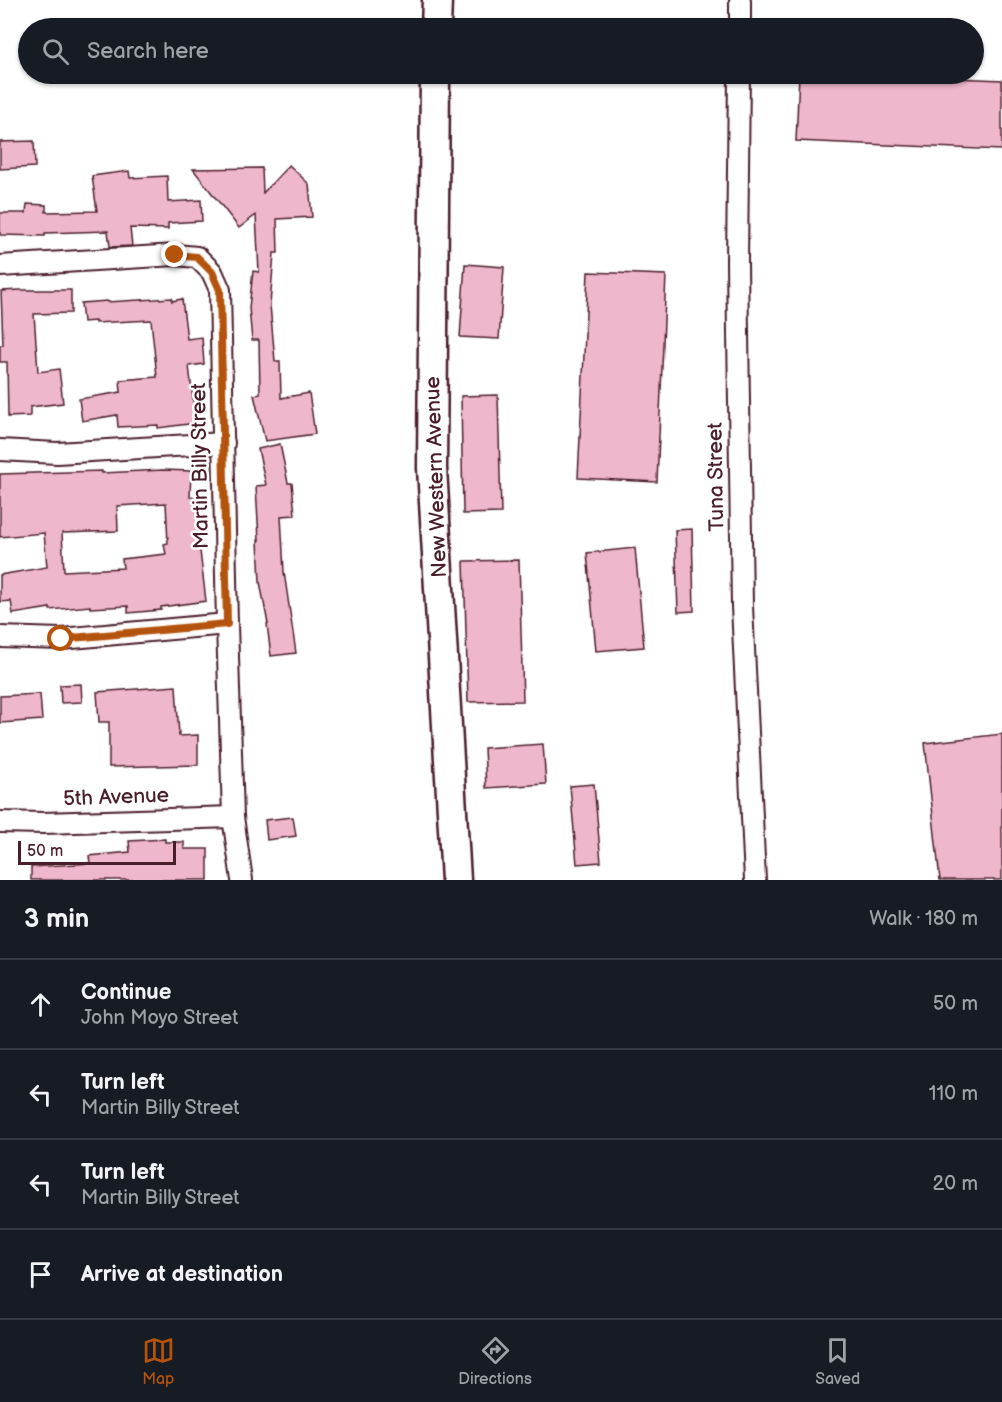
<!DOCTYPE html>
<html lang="en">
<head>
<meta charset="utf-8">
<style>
	:root { --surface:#171b24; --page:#242831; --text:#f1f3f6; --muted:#9ea1a6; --line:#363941; --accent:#b45309 }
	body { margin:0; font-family:"Balsamiq Sans",sans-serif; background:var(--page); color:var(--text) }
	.scale { position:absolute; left:18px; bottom:15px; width:158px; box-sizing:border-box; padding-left:6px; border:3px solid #4a1f2b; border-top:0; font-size:16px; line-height:21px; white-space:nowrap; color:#4a1f2b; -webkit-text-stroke:4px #fff; paint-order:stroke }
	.stop { position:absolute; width:18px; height:18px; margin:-14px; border:4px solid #b45309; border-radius:50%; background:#fff }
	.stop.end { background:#b45309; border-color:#fff; box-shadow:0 2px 6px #0008 }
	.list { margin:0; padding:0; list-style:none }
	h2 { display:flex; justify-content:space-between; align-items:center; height:78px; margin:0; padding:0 24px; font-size:26px }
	h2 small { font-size:20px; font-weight:400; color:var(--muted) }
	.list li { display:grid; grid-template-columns:39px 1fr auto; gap:18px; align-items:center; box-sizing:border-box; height:90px; padding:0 24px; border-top:2px solid var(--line) }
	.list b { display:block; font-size:22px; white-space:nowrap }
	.list p { margin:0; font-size:20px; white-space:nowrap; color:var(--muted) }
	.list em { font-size:20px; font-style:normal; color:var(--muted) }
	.icon { flex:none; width:33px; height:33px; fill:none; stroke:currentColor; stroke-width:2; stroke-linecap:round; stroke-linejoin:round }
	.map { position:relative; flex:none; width:1002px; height:880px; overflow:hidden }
	.search { position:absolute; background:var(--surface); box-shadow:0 2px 4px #0004; left:18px; right:18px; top:18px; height:66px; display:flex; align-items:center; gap:15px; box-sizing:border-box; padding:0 21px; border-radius:33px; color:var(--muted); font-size:22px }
	.sheet { height:438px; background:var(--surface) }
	nav { display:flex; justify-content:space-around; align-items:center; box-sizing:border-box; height:84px; border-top:2px solid var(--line); background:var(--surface); font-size:16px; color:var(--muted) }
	nav a { display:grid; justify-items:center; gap:3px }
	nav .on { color:var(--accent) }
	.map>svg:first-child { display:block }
	.building { fill:#efb7cc; stroke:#4a1f2b; stroke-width:1.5; fill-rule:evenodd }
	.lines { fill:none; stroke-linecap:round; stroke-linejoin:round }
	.street-casing { stroke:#4a1f2b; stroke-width:24 }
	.secondary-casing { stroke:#4a1f2b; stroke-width:33 }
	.street { stroke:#fff; stroke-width:20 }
	.secondary { stroke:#fff; stroke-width:28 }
	.route { stroke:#b45309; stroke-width:8 }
	.labels { text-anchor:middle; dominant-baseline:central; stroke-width:5; stroke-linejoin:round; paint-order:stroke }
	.street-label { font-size:21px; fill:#4a1f2b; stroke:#fff }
</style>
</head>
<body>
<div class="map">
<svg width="1002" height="880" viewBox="0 0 1002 880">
	<rect width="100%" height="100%" fill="#fff"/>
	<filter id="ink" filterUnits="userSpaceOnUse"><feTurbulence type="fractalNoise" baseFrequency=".0167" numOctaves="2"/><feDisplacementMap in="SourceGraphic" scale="12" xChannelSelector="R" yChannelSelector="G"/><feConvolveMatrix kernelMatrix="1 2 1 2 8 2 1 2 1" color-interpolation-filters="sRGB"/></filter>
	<g filter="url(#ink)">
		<g class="building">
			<polygon points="799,74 860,74 1002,80 1002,150 796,141"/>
			<polygon points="34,141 35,167 0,169 0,142"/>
			<polygon points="289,165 309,184 312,217 277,219 278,253 274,253 270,305 275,361 280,361 281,398 309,393 315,434 265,441 254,395 260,394 259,340 252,340 249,308 253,271 259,272 256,215 239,228 193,169 262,168 263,193"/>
			<polygon points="129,171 130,178 167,176 168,202 201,200 202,221 168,223 168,229 130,228 132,246 110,247 108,231 45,233 45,236 0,235 0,213 26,213 27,204 46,205 46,212 97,211 92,176"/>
			<polygon points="465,264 504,267 499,339 460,337"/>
			<polygon points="588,272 666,275 657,482 578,478"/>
			<polygon points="21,290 71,290 71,313 34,314 38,372 59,369 63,403 30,407 30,416 8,417 7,362 0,362 0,345 3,345 1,291"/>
			<polygon points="172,298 172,301 182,299 187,339 202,337 204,364 189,366 196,423 158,428 158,425 118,427 117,415 82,421 79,399 121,392 120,380 157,377 151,320 95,323 95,321 83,322 81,303 107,301 107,302"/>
			<polygon points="498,395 501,513 463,514 461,396"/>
			<polygon points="280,444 288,483 292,483 295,515 281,516 284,572 296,653 271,656 267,624 268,624 260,582 258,540 259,540 256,486 266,485 258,449"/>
			<path d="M 163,470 L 191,471 L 190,497 L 199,497 L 200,526 L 197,526 L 206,601 L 161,607 L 161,610 L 128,613 L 128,606 L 90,608 L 90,606 L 50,610 L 50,608 L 13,614 L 11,601 L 0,602 L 0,575 L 47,567 L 44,533 L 0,537 L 0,474 L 102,471 L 102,473 ZM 166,503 L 168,543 L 164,544 L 166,554 L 122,559 L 123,568 L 64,571 L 62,533 L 118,531 L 117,506 Z"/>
			<polygon points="692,529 694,611 678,612 675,530"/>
			<polygon points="635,548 644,647 596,651 587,553"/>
			<polygon points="519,560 523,701 468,702 464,561"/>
			<polygon points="81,684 82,702 61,703 60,685"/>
			<polygon points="176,686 179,736 198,735 198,765 109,767 109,722 99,722 97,692"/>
			<polygon points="40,694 42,720 0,723 0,696"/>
			<polygon points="1002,734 1002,880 940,880 925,743"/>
			<polygon points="543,744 546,784 486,788 484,748"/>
			<polygon points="594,784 601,862 577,864 570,786"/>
			<polygon points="293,817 296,836 267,840 265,820"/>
			<polygon points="165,839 165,842 184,842 184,849 208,849 208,880 31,880 31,867 90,863 89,856 130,852 129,841"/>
		</g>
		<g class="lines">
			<g class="street-casing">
				<g id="street">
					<polyline points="740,28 740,0"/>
					<polyline points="739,74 737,264 742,606 755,880"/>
					<polyline points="0,266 175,255 197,257 212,272 220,290 227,624 233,817 242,880"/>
					<polyline points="0,450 57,453 224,443"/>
					<polyline points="0,637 61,639 227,624"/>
					<polyline points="0,822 43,823 233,817"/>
				</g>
			</g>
			<g class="secondary-casing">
				<g id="secondary">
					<polyline points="436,28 437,0"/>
					<polyline points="435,74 432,468 456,880"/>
				</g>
			</g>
			<use href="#street" class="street"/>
			<use href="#secondary" class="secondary"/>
		</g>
	</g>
	<g class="lines" filter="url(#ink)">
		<polyline class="route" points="61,639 227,624 220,290 212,272 197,257 175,255"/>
	</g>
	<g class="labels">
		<g class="street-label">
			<text transform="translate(200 466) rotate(-91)">Martin Billy Street</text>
			<text transform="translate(436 477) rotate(-92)">New Western Avenue</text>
			<text transform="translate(716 477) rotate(-91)">Tuna Street</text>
			<text transform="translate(116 797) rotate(-2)">5th Avenue</text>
		</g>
	</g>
</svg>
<div class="scale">50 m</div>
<div class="stop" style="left:61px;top:639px"></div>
<div class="stop end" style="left:175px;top:255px"></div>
<div class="search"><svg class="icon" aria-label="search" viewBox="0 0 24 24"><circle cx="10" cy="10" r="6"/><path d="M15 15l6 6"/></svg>Search here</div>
</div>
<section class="sheet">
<h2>3 min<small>Walk · 180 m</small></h2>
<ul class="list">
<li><svg class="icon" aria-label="ahead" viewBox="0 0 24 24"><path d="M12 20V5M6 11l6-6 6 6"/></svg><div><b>Continue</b><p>John Moyo Street</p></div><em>50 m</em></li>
<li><svg class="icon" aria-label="left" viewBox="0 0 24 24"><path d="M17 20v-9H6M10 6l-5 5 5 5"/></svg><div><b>Turn left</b><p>Martin Billy Street</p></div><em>110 m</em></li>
<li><svg class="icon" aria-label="left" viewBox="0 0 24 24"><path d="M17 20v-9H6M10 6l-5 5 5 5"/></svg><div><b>Turn left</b><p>Martin Billy Street</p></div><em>20 m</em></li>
<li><svg class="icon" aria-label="arrive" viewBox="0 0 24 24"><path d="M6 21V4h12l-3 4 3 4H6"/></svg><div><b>Arrive at destination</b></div></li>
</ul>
</section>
<nav>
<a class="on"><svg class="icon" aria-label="map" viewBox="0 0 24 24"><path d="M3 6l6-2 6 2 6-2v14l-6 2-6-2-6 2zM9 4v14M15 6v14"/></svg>Map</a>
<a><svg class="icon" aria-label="directions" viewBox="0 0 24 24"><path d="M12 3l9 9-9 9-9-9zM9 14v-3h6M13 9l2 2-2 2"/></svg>Directions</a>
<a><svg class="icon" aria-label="saved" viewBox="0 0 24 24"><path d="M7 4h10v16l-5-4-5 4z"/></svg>Saved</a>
</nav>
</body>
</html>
